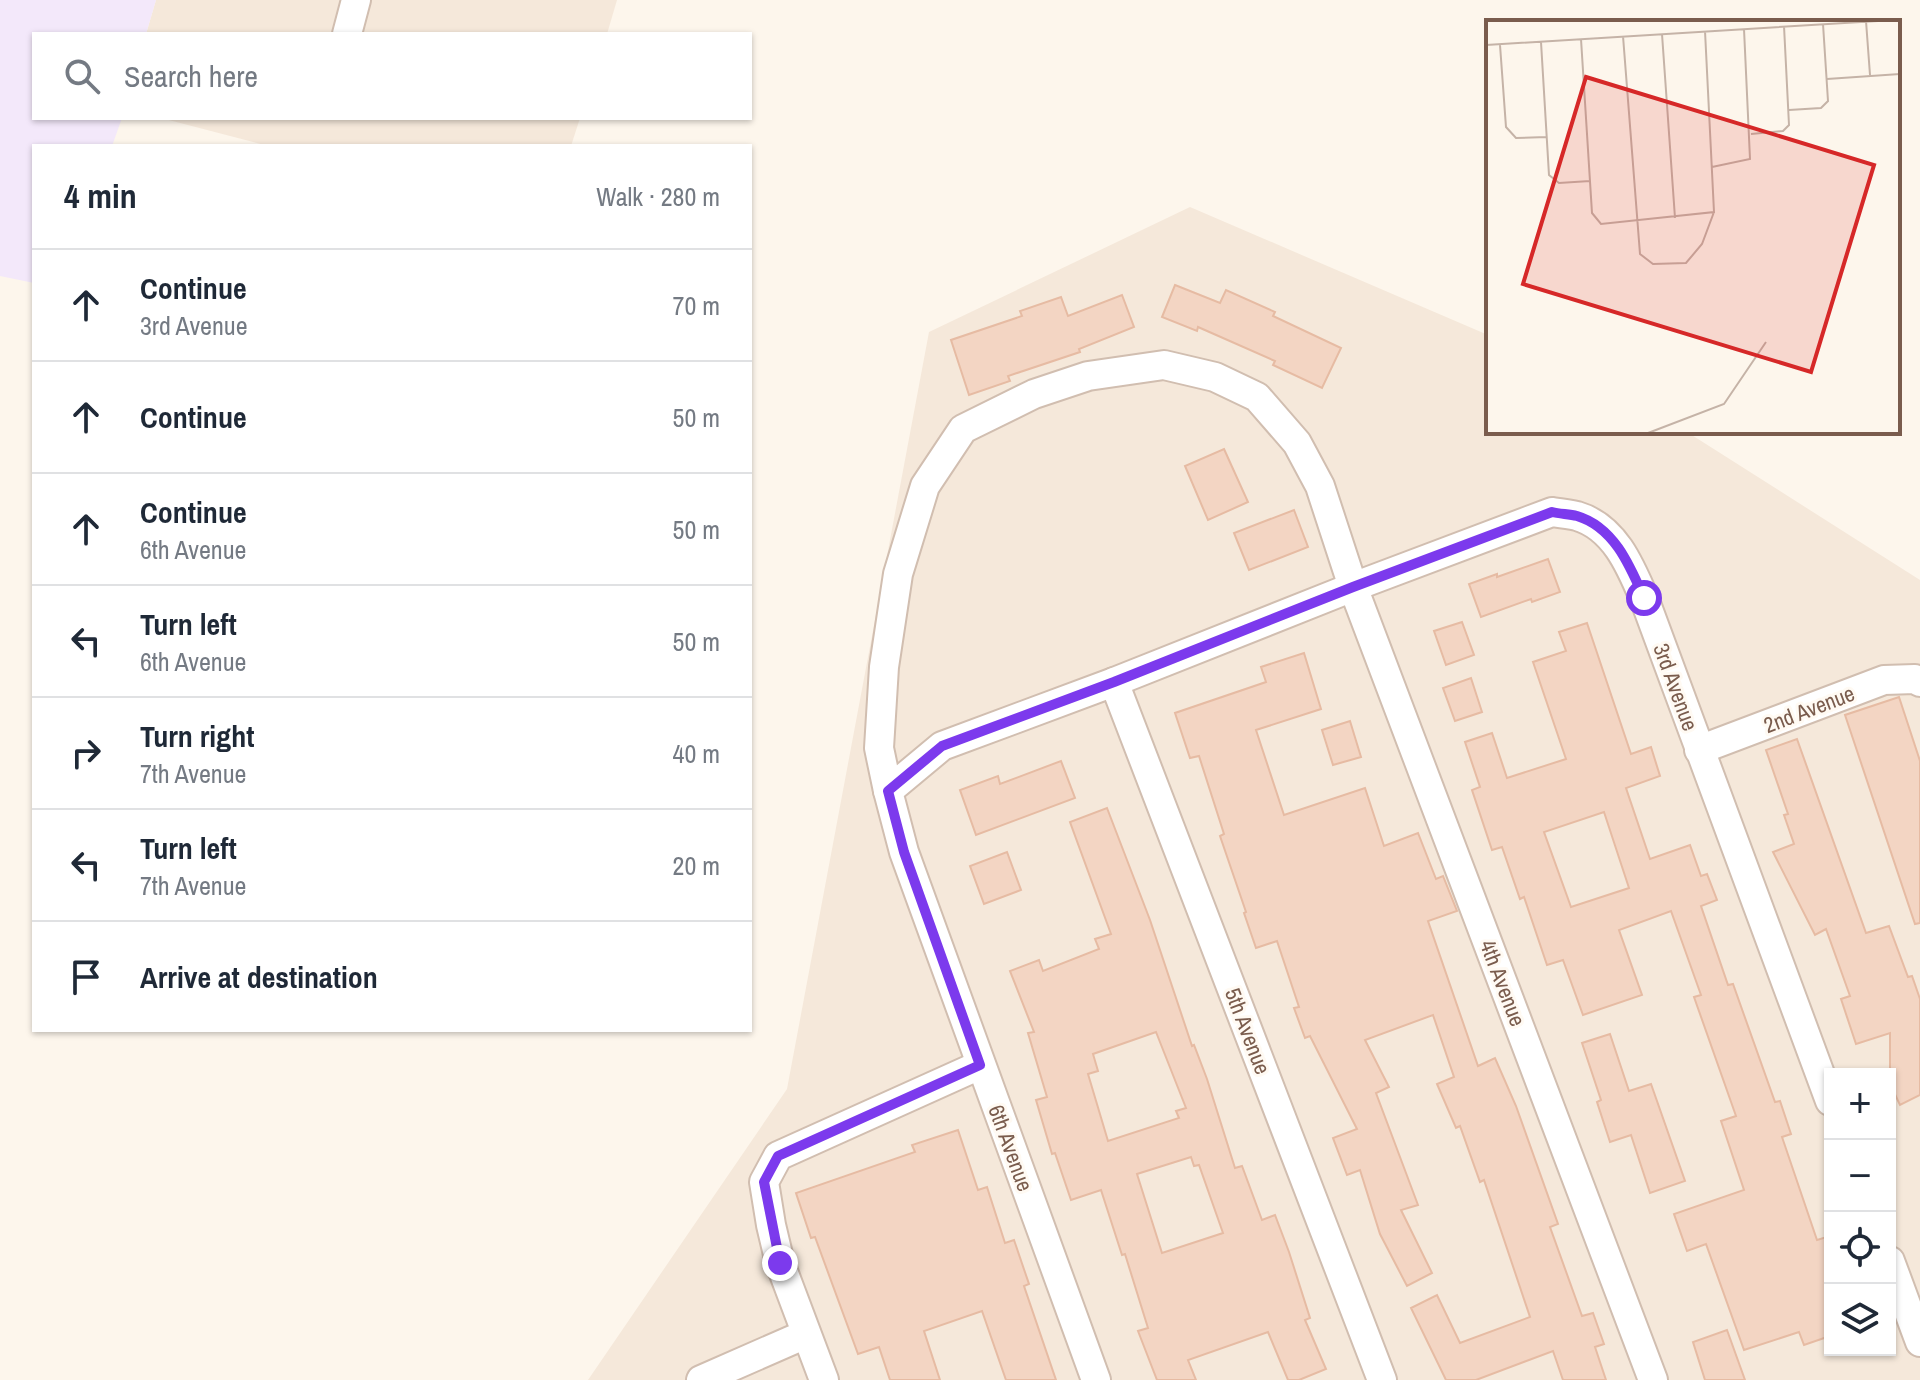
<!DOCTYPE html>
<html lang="en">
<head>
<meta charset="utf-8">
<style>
	:root { --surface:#fff; --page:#f2f2f3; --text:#1f2937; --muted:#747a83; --line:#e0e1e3 }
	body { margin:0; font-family:"Archivo Narrow",sans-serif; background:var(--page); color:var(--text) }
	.controls { position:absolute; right:24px; bottom:24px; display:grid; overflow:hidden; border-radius:0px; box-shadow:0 2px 6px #0004 }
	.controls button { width:72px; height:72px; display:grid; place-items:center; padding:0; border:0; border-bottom:2px solid var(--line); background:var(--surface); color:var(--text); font:40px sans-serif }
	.stop { position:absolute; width:24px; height:24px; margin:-18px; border:6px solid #7c3aed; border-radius:50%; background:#fff }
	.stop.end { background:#7c3aed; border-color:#fff; box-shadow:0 2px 8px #0008 }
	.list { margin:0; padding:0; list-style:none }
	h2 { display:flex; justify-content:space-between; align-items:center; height:104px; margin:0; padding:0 32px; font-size:34px }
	h2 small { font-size:26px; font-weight:400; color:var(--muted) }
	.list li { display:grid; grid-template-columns:52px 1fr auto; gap:24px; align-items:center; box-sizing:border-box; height:112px; padding:0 32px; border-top:2px solid var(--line) }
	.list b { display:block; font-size:30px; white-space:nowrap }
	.list p { margin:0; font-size:26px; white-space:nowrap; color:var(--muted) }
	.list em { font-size:26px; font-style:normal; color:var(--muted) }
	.icon { flex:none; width:44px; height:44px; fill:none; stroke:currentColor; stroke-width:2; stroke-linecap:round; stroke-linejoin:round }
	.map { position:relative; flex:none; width:1920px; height:1380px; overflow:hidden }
	.search { position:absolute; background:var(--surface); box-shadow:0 2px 6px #0004; left:32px; top:32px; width:720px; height:88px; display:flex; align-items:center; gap:20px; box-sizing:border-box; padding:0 28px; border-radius:0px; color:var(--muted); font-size:30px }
	.panel { position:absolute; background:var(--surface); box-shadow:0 2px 6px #0004; left:32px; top:144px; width:720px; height:888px; border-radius:0px }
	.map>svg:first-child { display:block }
	.residential { fill:#f5e8da; fill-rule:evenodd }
	.education { fill:#f3e8fa }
	.building { fill:#f3d5c3; stroke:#e6bba3; stroke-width:2; fill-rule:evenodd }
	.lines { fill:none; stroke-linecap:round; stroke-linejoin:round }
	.minor-casing { stroke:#d1beb0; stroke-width:32 }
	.minor { stroke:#fff; stroke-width:28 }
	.route { stroke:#7c3aed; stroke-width:10 }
	.labels { text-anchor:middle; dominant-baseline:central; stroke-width:6; stroke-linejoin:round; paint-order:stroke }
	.street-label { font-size:22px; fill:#7a5c4d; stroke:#fffaf3 }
	.inset-road { fill:none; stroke:#c5b3a7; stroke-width:2 }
	.view { fill:#d62828; fill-opacity:0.15; stroke:#d62828; stroke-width:4 }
	.inset-edge { fill:none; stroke:#7a5c4d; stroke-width:4 }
</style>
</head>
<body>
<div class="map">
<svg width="1920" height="1380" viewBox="0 0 1920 1380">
	<rect width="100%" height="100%" fill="#fdf6ec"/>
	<g class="residential">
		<polygon points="156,0 617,0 607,34 146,34"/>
		<polygon points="161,118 580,118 571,146 268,146"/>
		<path d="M 1190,207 L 1488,335 L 1488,432 L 1687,432 L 1920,580 L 1920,1380 L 588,1380 L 787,1089 L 929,332 ZM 1830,1074 L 1890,1074 L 1890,1350 L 1830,1350 Z"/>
	</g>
	<polygon class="education" points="0,0 156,0 146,34 34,34 34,118 122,118 112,146 34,146 34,283 0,276"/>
	<g class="building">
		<polygon points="1175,285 1220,303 1226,290 1275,312 1273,316 1341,348 1322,388 1273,365 1275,361 1198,327 1197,331 1162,317"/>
		<polygon points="1122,295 1134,327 1079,349 1080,352 1008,376 1010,381 969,395 951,340 1022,316 1020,311 1061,297 1068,316"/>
		<polygon points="1224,449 1248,502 1208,520 1185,466"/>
		<polygon points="1294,510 1308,547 1249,570 1234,533"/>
		<polygon points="1548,559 1560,592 1532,602 1531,599 1481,617 1469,584 1497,574 1497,577"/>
		<polygon points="1462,622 1474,655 1446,665 1434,631"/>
		<path d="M 1587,623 L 1631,754 L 1651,747 L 1660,776 L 1626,788 L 1650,859 L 1690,845 L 1701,876 L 1707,874 L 1717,900 L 1701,906 L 1728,985 L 1733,984 L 1775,1102 L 1780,1101 L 1791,1134 L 1782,1137 L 1817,1240 L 1830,1236 L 1830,1336 L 1804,1345 L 1799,1332 L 1744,1350 L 1706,1244 L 1687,1251 L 1674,1214 L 1744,1190 L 1721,1121 L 1736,1116 L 1694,997 L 1701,995 L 1671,911 L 1619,930 L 1642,995 L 1583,1015 L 1563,960 L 1547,965 L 1524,897 L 1520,899 L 1502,847 L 1492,850 L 1472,790 L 1480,787 L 1465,742 L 1492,733 L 1507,778 L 1566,759 L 1533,662 L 1566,651 L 1559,632 ZM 1604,812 L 1629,888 L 1571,907 L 1544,832 Z"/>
		<polygon points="1304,653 1321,709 1256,730 1284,815 1365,788 1384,846 1418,833 1436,879 1443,876 1457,911 1428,921 1478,1066 1495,1058 1516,1106 1558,1224 1550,1227 1582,1316 1593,1313 1604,1344 1595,1347 1606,1380 1563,1380 1553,1351 1476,1380 1446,1380 1411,1308 1437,1295 1460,1343 1530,1317 1484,1180 1480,1182 1460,1126 1456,1128 1437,1084 1454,1077 1433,1015 1365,1040 1389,1087 1376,1093 1418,1205 1401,1210 1432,1273 1407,1286 1380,1234 1360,1170 1347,1175 1333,1138 1357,1129 1310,1036 1305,1038 1294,1008 1299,1007 1277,941 1256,948 1244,913 1246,912 1220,836 1224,834 1199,756 1190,758 1175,713 1266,682 1261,667"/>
		<polygon points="1471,678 1482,712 1455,721 1443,688"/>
		<polygon points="1899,697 1920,761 1920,923 1915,924 1845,715"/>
		<polygon points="1350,721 1361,757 1333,765 1322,730"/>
		<polygon points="1797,739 1866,933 1889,926 1908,977 1912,976 1920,999 1920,1095 1900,1105 1890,1084 1890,1033 1856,1044 1841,999 1850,996 1826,929 1815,935 1773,852 1794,844 1784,815 1788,814 1766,750"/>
		<polygon points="1061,761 1075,798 976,835 960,790 998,776 1000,784"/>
		<path d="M 1107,808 L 1150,920 L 1192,1046 L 1194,1045 L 1207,1079 L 1235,1168 L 1242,1166 L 1262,1220 L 1275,1215 L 1289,1252 L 1310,1318 L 1305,1320 L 1326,1369 L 1299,1380 L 1288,1380 L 1268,1332 L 1188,1360 L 1196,1380 L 1157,1380 L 1138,1331 L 1148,1328 L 1125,1254 L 1122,1255 L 1101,1190 L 1071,1200 L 1055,1153 L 1052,1154 L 1036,1100 L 1047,1097 L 1028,1033 L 1034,1032 L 1010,971 L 1039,960 L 1043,971 L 1099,949 L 1095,939 L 1111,934 L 1070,822 ZM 1156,1032 L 1186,1108 L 1176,1111 L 1179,1118 L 1108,1141 L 1088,1074 L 1098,1071 L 1093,1054 ZM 1191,1157 L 1194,1166 L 1199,1165 L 1223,1233 L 1162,1253 L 1137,1174 Z"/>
		<polygon points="1007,852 1021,890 984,904 970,866"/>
		<polygon points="1610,1034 1629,1091 1651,1084 1685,1181 1650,1193 1631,1135 1610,1142 1597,1102 1601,1100 1582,1043"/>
		<polygon points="958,1130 978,1190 987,1187 1005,1243 1014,1240 1029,1284 1024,1286 1056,1380 1006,1380 982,1311 924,1331 940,1380 890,1380 879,1347 858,1354 815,1237 811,1238 796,1193 915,1152 912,1145"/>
		<polygon points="1727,1330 1745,1380 1705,1380 1693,1342"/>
	</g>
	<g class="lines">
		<g class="minor-casing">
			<g id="minor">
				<polyline points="347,34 356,0"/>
				<polyline points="1114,682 1382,1380"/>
				<polyline points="1699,750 1884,680 1915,679 1920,682"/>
				<polyline points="888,791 879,748 884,667 898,574 925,486 963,429 1034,394 1088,376 1164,365 1215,377 1257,397 1297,443 1320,486 1353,587 1653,1380"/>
				<polyline points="1890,1261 1920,1342"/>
				<polyline points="701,1380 806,1334"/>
				<polyline points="824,1380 780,1263 771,1225 764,1182 778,1156 980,1065"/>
				<path d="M 1096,1380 L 904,852 L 888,791 L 942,746 L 1114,682 L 1353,587 L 1552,512 C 1560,513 1569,514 1577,516 C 1614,527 1630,565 1644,598 L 1830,1101"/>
			</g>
		</g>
		<use href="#minor" class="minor"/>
	</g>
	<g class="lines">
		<path class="route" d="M 780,1263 L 764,1182 L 778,1156 L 980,1065 L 904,852 L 888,791 L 942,746 L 1114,682 L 1353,587 L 1552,512 C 1560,514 1569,514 1577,516 C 1614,527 1630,566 1644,598"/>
	</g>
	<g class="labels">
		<g class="street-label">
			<text transform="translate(1676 687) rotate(70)">3rd Avenue</text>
			<text transform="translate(1809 709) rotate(-21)">2nd Avenue</text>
			<text transform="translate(1503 983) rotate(69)">4th Avenue</text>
			<text transform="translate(1248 1031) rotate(69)">5th Avenue</text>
			<text transform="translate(1011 1148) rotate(70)">6th Avenue</text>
		</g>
	</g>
	<g transform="translate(1486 20)">
		<rect width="414" height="414" fill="#fdf6ec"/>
		<path class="inset-road" d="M 380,1 L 384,55M 176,14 L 189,198M 137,16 L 154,234 L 167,244 L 200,243 L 216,224 L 228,192M 95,19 L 106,193 L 115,204 L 228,192 L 219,11M 55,22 L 63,155 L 73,163 L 104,161M 0,25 L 392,1M 14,25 L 20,107 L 30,118 L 61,117M 341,59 L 414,54M 303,90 L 335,88 L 342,81 L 337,4M 265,114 L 297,111 L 303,105 L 298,6M 226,147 L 264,139 L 258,9M 162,413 L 238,384 L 280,322"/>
		<path class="view" d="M 100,57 L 388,145 L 325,352 L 37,264 Z"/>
		<rect width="414" height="414" class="inset-edge"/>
	</g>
</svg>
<div class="controls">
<button>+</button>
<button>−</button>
<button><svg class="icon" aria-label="locate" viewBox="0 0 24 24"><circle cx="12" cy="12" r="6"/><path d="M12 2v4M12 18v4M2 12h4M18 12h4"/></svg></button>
<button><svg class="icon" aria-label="layers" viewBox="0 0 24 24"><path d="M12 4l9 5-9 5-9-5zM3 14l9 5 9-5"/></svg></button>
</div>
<div class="stop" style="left:1644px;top:598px"></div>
<div class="stop end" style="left:780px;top:1263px"></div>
<div class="search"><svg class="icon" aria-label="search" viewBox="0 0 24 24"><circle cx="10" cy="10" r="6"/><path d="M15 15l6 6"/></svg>Search here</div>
<section class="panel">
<h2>4 min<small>Walk · 280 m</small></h2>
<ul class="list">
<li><svg class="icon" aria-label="ahead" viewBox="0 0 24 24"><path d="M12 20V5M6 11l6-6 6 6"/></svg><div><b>Continue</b><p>3rd Avenue</p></div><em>70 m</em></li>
<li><svg class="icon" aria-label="ahead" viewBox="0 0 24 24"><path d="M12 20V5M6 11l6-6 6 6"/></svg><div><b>Continue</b></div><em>50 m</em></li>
<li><svg class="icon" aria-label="ahead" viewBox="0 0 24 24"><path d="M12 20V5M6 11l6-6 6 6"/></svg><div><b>Continue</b><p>6th Avenue</p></div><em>50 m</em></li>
<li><svg class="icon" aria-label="left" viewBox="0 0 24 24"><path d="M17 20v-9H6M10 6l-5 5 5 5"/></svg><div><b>Turn left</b><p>6th Avenue</p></div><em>50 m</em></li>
<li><svg class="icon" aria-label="right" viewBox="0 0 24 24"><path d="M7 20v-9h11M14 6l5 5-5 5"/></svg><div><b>Turn right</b><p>7th Avenue</p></div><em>40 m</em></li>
<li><svg class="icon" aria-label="left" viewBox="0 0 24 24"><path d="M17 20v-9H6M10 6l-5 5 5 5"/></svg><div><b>Turn left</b><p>7th Avenue</p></div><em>20 m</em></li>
<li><svg class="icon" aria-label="arrive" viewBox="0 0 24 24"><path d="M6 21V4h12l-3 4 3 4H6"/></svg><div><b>Arrive at destination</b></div></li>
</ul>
</section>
</div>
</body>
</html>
